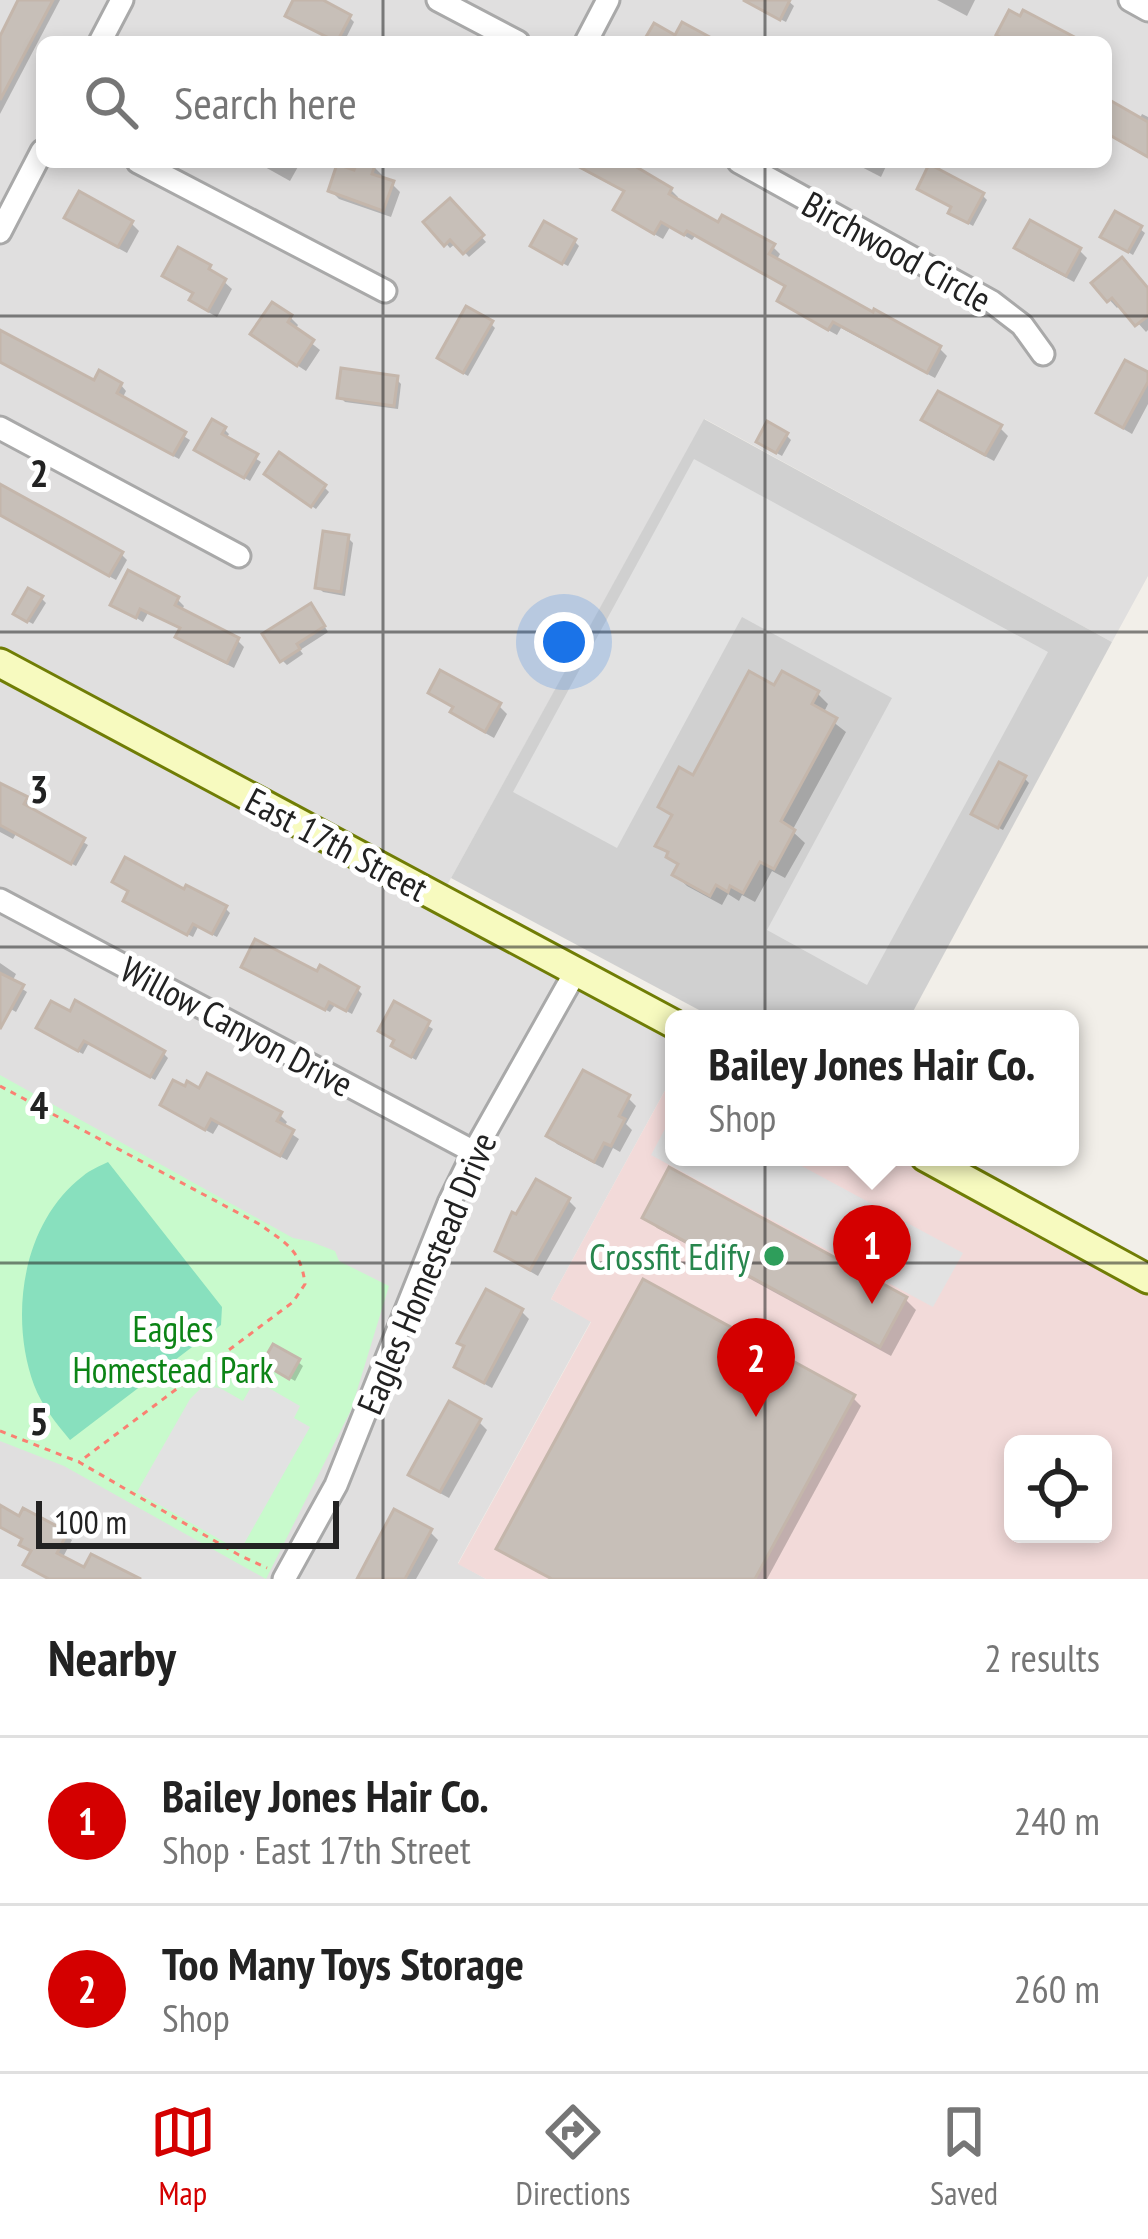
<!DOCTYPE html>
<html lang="en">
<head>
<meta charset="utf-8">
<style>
	:root { --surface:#fff; --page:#f6f6f6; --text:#222; --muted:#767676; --line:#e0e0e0; --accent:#d40000 }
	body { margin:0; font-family:"PT Sans Narrow",sans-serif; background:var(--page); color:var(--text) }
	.controls { position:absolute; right:36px; bottom:36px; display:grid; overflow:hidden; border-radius:18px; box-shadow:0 6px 18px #0003 }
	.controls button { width:108px; height:108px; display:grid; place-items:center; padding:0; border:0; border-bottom:3px solid var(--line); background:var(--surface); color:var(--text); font:60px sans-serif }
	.scale { position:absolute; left:36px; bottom:30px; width:303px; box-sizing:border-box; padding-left:12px; border:6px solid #222; border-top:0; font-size:33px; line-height:42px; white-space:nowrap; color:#222; -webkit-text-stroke:9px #fff; paint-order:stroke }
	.you { position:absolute; left:564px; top:642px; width:42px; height:42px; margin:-30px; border:9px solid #fff; border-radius:50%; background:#1a73e8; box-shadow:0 0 0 18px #1a73e833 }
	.badge { display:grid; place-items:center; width:78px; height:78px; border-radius:50%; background:var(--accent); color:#fff; font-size:39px; font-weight:700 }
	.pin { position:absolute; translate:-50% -99px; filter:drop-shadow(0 3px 6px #0008) }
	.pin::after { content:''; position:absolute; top:63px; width:42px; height:36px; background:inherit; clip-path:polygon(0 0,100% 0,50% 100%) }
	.popup { position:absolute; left:665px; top:1010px; width:414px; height:156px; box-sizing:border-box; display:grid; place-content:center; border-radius:18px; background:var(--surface); filter:drop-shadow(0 3px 9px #0005); font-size:39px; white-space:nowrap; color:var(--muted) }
	.popup b { font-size:45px; color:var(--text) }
	.popup::after { content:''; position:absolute; left:50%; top:100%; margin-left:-24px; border:24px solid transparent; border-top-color:var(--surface) }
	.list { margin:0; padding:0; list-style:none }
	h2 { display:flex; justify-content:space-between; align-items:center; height:156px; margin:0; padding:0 48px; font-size:51px }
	h2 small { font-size:39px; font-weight:400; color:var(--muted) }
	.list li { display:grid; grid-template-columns:78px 1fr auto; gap:36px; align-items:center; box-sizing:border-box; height:168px; padding:0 48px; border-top:3px solid var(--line) }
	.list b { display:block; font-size:45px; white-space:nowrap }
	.list p { margin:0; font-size:39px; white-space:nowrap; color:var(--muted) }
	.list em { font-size:39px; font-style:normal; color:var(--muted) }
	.icon { flex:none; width:66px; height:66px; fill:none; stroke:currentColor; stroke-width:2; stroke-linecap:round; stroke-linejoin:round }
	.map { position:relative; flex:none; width:1148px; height:1579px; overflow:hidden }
	.search { position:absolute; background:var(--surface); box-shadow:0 6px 18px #0003; left:36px; right:36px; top:36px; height:132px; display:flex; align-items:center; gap:30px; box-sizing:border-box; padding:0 42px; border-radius:18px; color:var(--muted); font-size:45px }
	.sheet { height:492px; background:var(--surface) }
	nav { display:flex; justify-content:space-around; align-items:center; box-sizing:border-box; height:168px; border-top:3px solid var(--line); background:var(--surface); font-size:33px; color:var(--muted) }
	nav a { display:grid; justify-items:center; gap:6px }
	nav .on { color:var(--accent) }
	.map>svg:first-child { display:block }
	.residential { fill:#e0dfdf; fill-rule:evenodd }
	.commercial { fill:#f2dad9; fill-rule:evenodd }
	.religious { fill:#d0d0d0 }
	.park { fill:#c8facc }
	.pitch { fill:#88e0be }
	.parking { fill:#e2e2e2 }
	.shadow { fill:#0003 }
	.building { fill:#c7bfb8; stroke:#c4b6ab; stroke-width:3 }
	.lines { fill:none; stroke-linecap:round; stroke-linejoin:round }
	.minor-casing { stroke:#a9a9a9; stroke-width:27 }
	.secondary-casing { stroke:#707d05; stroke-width:33 }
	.path { stroke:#fa8072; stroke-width:3; stroke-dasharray:6 6; stroke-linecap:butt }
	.minor { stroke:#fff; stroke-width:21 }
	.secondary { stroke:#f7fabf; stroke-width:27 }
	.grid { fill:none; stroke:#222; stroke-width:3; stroke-opacity:0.55 }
	.leisure-dot { fill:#2e9e5b; stroke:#fff; stroke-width:4.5 }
	.labels { text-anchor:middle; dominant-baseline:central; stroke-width:10; stroke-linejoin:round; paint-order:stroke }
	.street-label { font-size:36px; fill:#222; stroke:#fff }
	.leisure-label { font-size:36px; fill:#27864d; stroke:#fff; text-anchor:end }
	.park-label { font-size:36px; fill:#0c8416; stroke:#fff }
	.grid-label { font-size:39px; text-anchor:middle; font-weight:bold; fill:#222; stroke:#fff; stroke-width:10; stroke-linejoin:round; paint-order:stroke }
</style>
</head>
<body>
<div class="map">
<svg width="1148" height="1579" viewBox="0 0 1148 1579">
	<rect width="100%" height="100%" fill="#f2efe9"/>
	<path class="residential" d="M 0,0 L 1148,0 L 1148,576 L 1112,642 L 705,419 L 440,898 L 674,1024 L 674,1074 L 551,1299 L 591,1321 L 458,1563 L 486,1579 L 0,1579 ZM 42,42 L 1106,42 L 1106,162 L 42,162 Z"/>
	<path class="commercial" d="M 674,1074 L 674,1157 L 921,1157 L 1148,1279 L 1148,1579 L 486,1579 L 458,1564 L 591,1322 L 551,1299 ZM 1013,1444 L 1103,1444 L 1103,1534 L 1013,1534 Z"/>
	<polygon class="religious" points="704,419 1112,642 909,1019 716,1019 451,878"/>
	<polygon class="park" points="0,1075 293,1238 309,1241 335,1251 339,1261 389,1286 351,1410 266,1579 64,1466 0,1441"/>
	<path class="pitch" d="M 108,1162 L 222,1307 L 221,1325 L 70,1440 C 56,1423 42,1406 34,1385 C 9,1316 22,1223 83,1176 C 90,1170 100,1166 108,1162 Z"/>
	<g class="parking">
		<polygon points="694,459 1048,652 867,985 767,930 892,698 742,617 617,848 513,792"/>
		<polygon points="674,1112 674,1157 785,1157 963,1253 933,1307 651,1155"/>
		<polygon points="255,1380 300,1406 294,1418 310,1427 240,1551 137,1492 190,1399 203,1386 220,1388 243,1401"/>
	</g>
	<g class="shadow">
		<polygon points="23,0 60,0 0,114 0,41"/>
		<polygon points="297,0 316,0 349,17 354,22 344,42 336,42 294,20"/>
		<polygon points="770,0 787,0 794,6 786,22 770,14"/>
		<polygon points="937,0 975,0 967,16"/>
		<polygon points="1106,102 1139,120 1142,114 1148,117 1148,158 1106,134"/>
		<polygon points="256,162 296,162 299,165 290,181"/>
		<polygon points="568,162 621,162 671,190 678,197 676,201 719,226 773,247 780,254 776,261 940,349 947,356 935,378 841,328 837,335 788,308 780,301 787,288 695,236 692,240 670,227 663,239 624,217 616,210 626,193"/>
		<polygon points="852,162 888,162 881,177"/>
		<polygon points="374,167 382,175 380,180 392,184 400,192 391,217 339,199 331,191 356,174"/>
		<polygon points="982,195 987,200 973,226 957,217"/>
		<polygon points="449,202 486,242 469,257 456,243 450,248 427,222"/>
		<polygon points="68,218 131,223 139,231 127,253 76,225"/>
		<polygon points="1140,229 1145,233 1133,255 1109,241"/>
		<polygon points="574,241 579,246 568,266 538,250"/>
		<polygon points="1018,248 1079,250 1087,258 1074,282 1026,256"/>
		<polygon points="209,268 232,289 217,317 201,308 193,300 195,295 173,283 165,275"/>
		<polygon points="1095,284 1148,291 1148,330 1146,332 1121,304 1117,308"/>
		<polygon points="290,317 298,325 295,330 320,350 306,371 262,342"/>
		<polygon points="491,324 495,328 468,376 445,363"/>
		<polygon points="0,345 95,384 121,385 126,391 122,399 190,440 179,459 0,362"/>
		<polygon points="1148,376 1148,404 1132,434 1108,420 1100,412"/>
		<polygon points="396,379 401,384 398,409 345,402 340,397"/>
		<polygon points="925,420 1000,428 1008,436 994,461 933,428"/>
		<polygon points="224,429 229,434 226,439 261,462 250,481 203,454"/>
		<polygon points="786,435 791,440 782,456 764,446"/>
		<polygon points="272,479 324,487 329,492 316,509"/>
		<polygon points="0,488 121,554 127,560 116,580 0,516"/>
		<polygon points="348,538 353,543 345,596 323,592 318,587"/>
		<polygon points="41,598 46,603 33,624 22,618"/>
		<polygon points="177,599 184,606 181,612 238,641 244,647 234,668 185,643 179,637 182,630 148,613 143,622 114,604"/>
		<polygon points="315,611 328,632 300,650 303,654 287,665 282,660"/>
		<polygon points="775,689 817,693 828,704 823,714 846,732 792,831 805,843 785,878 772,871 755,902 742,895 739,901 728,894 722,905 687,886 676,875 680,867 659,845 674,818 662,806 694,779"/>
		<polygon points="431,692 499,706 507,714 494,738 462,720 454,712 455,709"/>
		<polygon points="1024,778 1029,783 1003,830 980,818"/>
		<polygon points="0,786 26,799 31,804 28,810 88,845 76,866 16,834 13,839 0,832"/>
		<polygon points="185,893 225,908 230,913 217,937 198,927 193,937 131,905"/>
		<polygon points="0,963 16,974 12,982 27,992 16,1012 0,1003"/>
		<polygon points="250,971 318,975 357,989 362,994 352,1014 335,1005 330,1012"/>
		<polygon points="395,1005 433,1029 416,1060 400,1051"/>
		<polygon points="44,1033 163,1053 168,1058 155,1080 89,1043 83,1054"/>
		<polygon points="628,1098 636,1106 626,1124 632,1130 620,1152 613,1148 603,1168 557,1144 549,1136"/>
		<polygon points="163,1105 280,1115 287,1122 283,1128 299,1139 287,1160 219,1124 213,1134 170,1111"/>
		<polygon points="568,1200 576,1208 538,1276 507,1258 498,1250"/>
		<polygon points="646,1217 905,1299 916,1310 891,1356 657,1228"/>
		<polygon points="521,1311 529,1319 492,1388 466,1374 458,1366"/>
		<polygon points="298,1362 303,1366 295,1381 271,1367"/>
		<polygon points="853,1398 861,1406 767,1579 550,1579 508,1556 500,1548"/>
		<polygon points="479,1422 487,1430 449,1498 420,1482 412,1474"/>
		<polygon points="0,1509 21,1520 66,1534 72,1540 62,1559 86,1571 133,1579 47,1579 27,1565 33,1553 23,1544 25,1541 0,1528"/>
		<polygon points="430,1532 438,1540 416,1579 360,1579"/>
	</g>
	<g class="building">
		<polygon points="18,0 53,0 0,100 0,36"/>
		<polygon points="293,0 323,0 351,15 337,42 285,16"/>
		<polygon points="743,0 790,0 780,20"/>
		<polygon points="1009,10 1020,16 1023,10 1084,42 1009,42 996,35"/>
		<polygon points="682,22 719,42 643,42 654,23 675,35"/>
		<polygon points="1106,98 1148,122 1148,157 1106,133"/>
		<polygon points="357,162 376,162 372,174 394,181 383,211 328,191 337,164 354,170"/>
		<polygon points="570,162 628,162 672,188 669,194 718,222 722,215 775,244 769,254 873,312 874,309 941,346 927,373 833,322 828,330 777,301 785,286 687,231 684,235 661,222 654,234 613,210 624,191"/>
		<polygon points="929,164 984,193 968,223 948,213 951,207 917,189"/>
		<polygon points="79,191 133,221 118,247 64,218"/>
		<polygon points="450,198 484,235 463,254 450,240 444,246 423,222"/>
		<polygon points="1115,211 1142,226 1128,252 1100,237"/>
		<polygon points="1030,220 1081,248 1066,276 1014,248"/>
		<polygon points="544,221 576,239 562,264 530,246"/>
		<polygon points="178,247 211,265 209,269 226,279 208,311 189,300 193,293 162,276"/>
		<polygon points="1122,257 1148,288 1148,316 1135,326 1112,298 1107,302 1091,283"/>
		<polygon points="272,302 292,315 288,322 314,340 297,366 250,334"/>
		<polygon points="466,306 493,321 463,373 437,358"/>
		<polygon points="0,330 94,380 99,370 122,383 117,393 186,432 173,455 0,362"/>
		<polygon points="1125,360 1148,372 1148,382 1123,428 1096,413"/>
		<polygon points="341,368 398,376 394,406 337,398"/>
		<polygon points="938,391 1002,425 985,455 921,420"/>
		<polygon points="212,419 226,427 222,434 258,454 244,478 194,450"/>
		<polygon points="767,421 788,433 776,453 756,442"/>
		<polygon points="279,452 326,485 311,507 264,474"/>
		<polygon points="0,484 123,552 109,576 0,515"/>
		<polygon points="323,531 349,535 341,592 315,588"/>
		<polygon points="128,570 179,597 175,605 239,638 227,663 175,637 180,628 140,609 136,618 110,605"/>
		<polygon points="28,588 43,596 27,622 13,614"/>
		<polygon points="311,603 325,626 297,644 300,649 280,662 262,634"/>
		<polygon points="440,670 501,703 485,732 450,712 453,707 428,693"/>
		<polygon points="749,671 774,685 782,671 819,691 812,704 837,718 781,821 795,830 774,869 760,862 743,893 730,886 728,892 716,885 710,896 672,875 678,864 666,857 668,852 655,846 672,815 658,807 679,767 693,775"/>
		<polygon points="999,762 1026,776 998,828 971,814"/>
		<polygon points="0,783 28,797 24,804 85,838 71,864 0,825"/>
		<polygon points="125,857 184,889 186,885 227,906 212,934 193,924 187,935 123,901 128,891 112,882"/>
		<polygon points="255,939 317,971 320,965 359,987 346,1011 329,1002 325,1010 241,967"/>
		<polygon points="0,973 24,985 0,1029"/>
		<polygon points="75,1000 165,1051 150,1077 84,1041 78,1051 36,1028 51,1001 70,1011"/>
		<polygon points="394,1001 430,1021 411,1057 391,1046 394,1040 378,1031"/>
		<polygon points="583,1070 630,1095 619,1116 625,1119 611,1146 604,1143 594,1162 546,1136"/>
		<polygon points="207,1073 282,1112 277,1121 294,1130 280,1156 211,1119 205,1130 160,1105 173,1080 185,1086 187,1081 199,1088"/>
		<polygon points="669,1167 907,1297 880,1347 642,1218"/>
		<polygon points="536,1179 570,1198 530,1270 495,1251 512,1212 516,1214"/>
		<polygon points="643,1279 855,1395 755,1579 552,1579 496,1549"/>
		<polygon points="486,1289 523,1309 484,1383 454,1367 464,1346 457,1343"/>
		<polygon points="273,1344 300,1359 289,1379 262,1363"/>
		<polygon points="449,1401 481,1419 440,1492 408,1475"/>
		<polygon points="0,1505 19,1516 23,1508 68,1532 57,1553 84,1567 91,1554 141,1579 49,1579 23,1565 31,1551 19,1545 22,1539 0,1527"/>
		<polygon points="394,1509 432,1529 405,1579 357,1579"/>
	</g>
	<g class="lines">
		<g class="minor-casing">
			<g id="minor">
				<polyline points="438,0 518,42"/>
				<polyline points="1130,0 1148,10"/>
				<polyline points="100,42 122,0"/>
				<polyline points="586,42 608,0"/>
				<polyline points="138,162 385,291"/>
				<polyline points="739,162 992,302 1022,325 1043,354"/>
				<polyline points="0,232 42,151"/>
				<polyline points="0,428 239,556"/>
				<polyline points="0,900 474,1152"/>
				<polyline points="284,1579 336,1485 449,1203 474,1152 576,971"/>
			</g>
		</g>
		<g class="secondary-casing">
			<g id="secondary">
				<polyline points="0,663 674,1024"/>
				<polyline points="925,1157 1148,1279"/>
			</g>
		</g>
		<g class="path">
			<path d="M 0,1086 L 259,1224 C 286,1243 301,1250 305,1284 L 293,1302 L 79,1462"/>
			<polyline points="0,1431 79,1462 239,1555 267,1568"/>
		</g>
		<use href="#minor" class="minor"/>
		<use href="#secondary" class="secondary"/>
	</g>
	<path class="grid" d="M 383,0 L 383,42M 765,0 L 765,42M 383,162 L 383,1579M 765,162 L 765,1579M 0,316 L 1148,316M 0,632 L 1148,632M 0,947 L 1148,947M 0,1263 L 1148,1263"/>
	<circle class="leisure-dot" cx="774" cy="1256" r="12"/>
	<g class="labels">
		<g class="street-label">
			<text transform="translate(897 251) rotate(29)">Birchwood Circle</text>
			<text transform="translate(337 844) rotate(28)">East 17th Street</text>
			<text transform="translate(237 1026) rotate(28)">Willow Canyon Drive</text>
			<text transform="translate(426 1273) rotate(-67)">Eagles Homestead Drive</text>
		</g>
		<g class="leisure-label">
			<text x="750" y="1256">Crossfit Edify</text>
		</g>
		<g class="park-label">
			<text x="173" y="1328">Eagles<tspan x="173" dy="41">Homestead Park</tspan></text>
		</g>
	</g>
	<g class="grid-label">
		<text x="39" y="487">2</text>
		<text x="39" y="803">3</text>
		<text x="39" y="1119">4</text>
		<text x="39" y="1435">5</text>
	</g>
</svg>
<div class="controls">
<button><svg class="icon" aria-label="locate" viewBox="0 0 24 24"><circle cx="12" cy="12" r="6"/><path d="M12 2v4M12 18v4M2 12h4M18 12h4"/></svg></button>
</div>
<div class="scale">100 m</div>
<div class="you"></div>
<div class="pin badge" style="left:872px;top:1304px">1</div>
<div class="popup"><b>Bailey Jones Hair Co.</b>Shop</div>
<div class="pin badge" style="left:756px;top:1417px">2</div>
<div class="search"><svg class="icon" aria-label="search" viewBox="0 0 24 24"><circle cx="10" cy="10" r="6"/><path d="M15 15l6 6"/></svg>Search here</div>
</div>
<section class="sheet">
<h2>Nearby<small>2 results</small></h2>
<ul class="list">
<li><span class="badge">1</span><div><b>Bailey Jones Hair Co.</b><p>Shop · East 17th Street</p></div><em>240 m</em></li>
<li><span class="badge">2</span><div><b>Too Many Toys Storage</b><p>Shop</p></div><em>260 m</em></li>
</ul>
</section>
<nav>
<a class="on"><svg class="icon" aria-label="map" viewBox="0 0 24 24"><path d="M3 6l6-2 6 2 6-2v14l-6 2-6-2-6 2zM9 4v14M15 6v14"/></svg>Map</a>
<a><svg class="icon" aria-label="directions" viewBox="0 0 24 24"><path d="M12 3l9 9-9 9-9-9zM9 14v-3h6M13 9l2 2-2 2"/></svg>Directions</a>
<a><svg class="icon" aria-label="saved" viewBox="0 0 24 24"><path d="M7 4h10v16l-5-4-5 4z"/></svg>Saved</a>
</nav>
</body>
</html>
